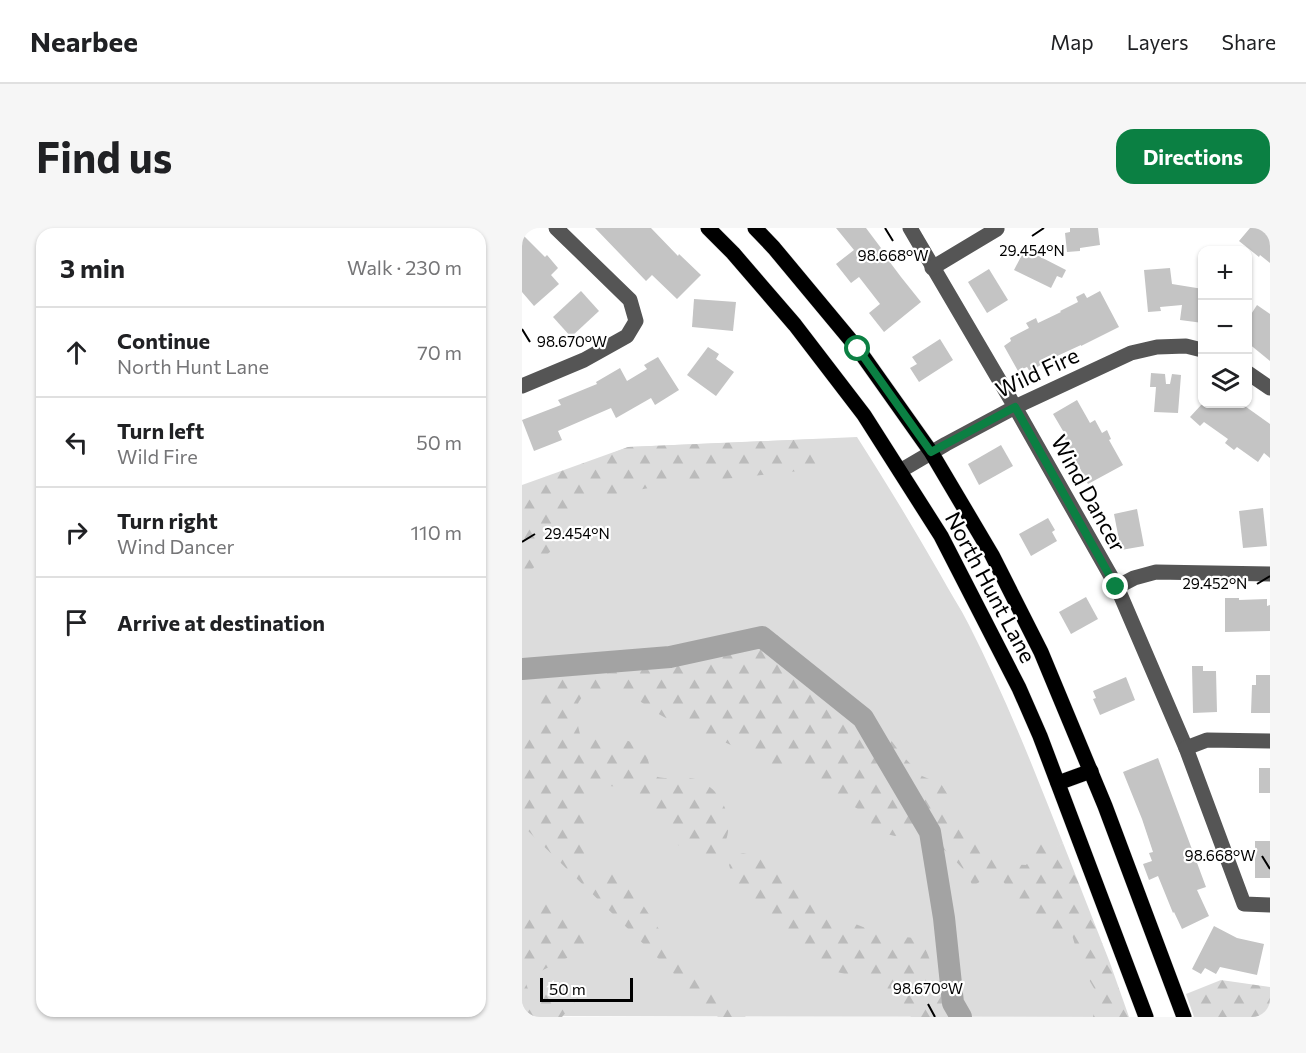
<!DOCTYPE html>
<html lang="en">
<head>
<meta charset="utf-8">
<style>
	:root { --surface:#fff; --page:#f6f6f6; --text:#202124; --muted:#757577; --line:#e0e0e0; --accent:#0b8043 }
	body { margin:0; font-family:Commissioner,sans-serif; background:var(--page); color:var(--text) }
	.controls { position:absolute; right:18px; top:18px; display:grid; overflow:hidden; border-radius:12px; box-shadow:0 2px 4px #0004 }
	.controls button { width:54px; height:54px; display:grid; place-items:center; padding:0; border:0; border-bottom:2px solid var(--line); background:var(--surface); color:var(--text); font:30px sans-serif }
	.scale { position:absolute; left:18px; bottom:15px; width:93px; box-sizing:border-box; padding-left:6px; border:3px solid #000; border-top:0; font-size:16px; line-height:21px; white-space:nowrap; color:#000; -webkit-text-stroke:4px #fff; paint-order:stroke }
	.stop { position:absolute; width:18px; height:18px; margin:-14px; border:4px solid #0b8043; border-radius:50%; background:#fff }
	.stop.end { background:#0b8043; border-color:#fff; box-shadow:0 2px 6px #0008 }
	.list { margin:0; padding:0; list-style:none }
	h2 { display:flex; justify-content:space-between; align-items:center; height:78px; margin:0; padding:0 24px; font-size:26px }
	h2 small { font-size:20px; font-weight:400; color:var(--muted) }
	.list li { display:grid; grid-template-columns:39px 1fr auto; gap:18px; align-items:center; box-sizing:border-box; height:90px; padding:0 24px; border-top:2px solid var(--line) }
	.list b { display:block; font-size:22px; white-space:nowrap }
	.list p { margin:0; font-size:20px; white-space:nowrap; color:var(--muted) }
	.list em { font-size:20px; font-style:normal; color:var(--muted) }
	.icon { flex:none; width:33px; height:33px; fill:none; stroke:currentColor; stroke-width:2; stroke-linecap:round; stroke-linejoin:round }
	.map { position:relative; flex:none; width:748px; height:789px; overflow:hidden; border-radius:18px }
	header { display:flex; align-items:center; gap:36px; box-sizing:border-box; height:84px; padding:0 30px; background:var(--surface); border-bottom:2px solid var(--line) }
	header strong { font-size:28px }
	nav { display:flex; gap:33px; margin-inline-start:auto; font-size:21px }
	.intro { display:flex; align-items:center; justify-content:space-between; box-sizing:border-box; height:144px; padding:0 36px }
	h1 { margin:0; font-size:42px }
	.button { padding:15px 27px; border-radius:18px; background:var(--accent); color:#fff; font-size:21px; font-weight:700 }
	main { display:flex; gap:36px; padding:0 36px }
	aside { flex:1; background:var(--surface); border-radius:18px; box-shadow:0 2px 4px #0004 }
	.map>svg:first-child { display:block }
	.green { fill:#dcdcdc }
	.forest { fill:url(#forest-firs) }
	.lines { fill:none; stroke-linecap:round; stroke-linejoin:round }
	.river { stroke:#a3a3a3; stroke-width:22 }
	.building { fill:#c4c4c4 }
	.major-casing { stroke:#dbdbdb; stroke-width:16 }
	.minor { stroke:#555; stroke-width:15 }
	.major { stroke:#000; stroke-width:15 }
	.route { stroke:#0b8043; stroke-width:8 }
	.ticks { fill:none; stroke:#000; stroke-width:2 }
	.labels { text-anchor:middle; dominant-baseline:central; stroke-width:4.5; stroke-linejoin:round; paint-order:stroke }
	.street-label { font-size:22px; fill:#000; stroke:#fff }
	.ticks-label { font-size:15px; text-anchor:middle; fill:#000; stroke:#fff; stroke-width:4.5; stroke-linejoin:round; paint-order:stroke }
</style>
</head>
<body>
<header>
<strong>Nearbee</strong>
<nav><a>Map</a><a>Layers</a><a>Share</a></nav>
</header>
<div class="intro"><h1>Find us</h1><a class="button">Directions</a></div>
<main>
<aside>
<h2>3 min<small>Walk · 230 m</small></h2>
<ul class="list">
<li><svg class="icon" aria-label="ahead" viewBox="0 0 24 24"><path d="M12 20V5M6 11l6-6 6 6"/></svg><div><b>Continue</b><p>North Hunt Lane</p></div><em>70 m</em></li>
<li><svg class="icon" aria-label="left" viewBox="0 0 24 24"><path d="M17 20v-9H6M10 6l-5 5 5 5"/></svg><div><b>Turn left</b><p>Wild Fire</p></div><em>50 m</em></li>
<li><svg class="icon" aria-label="right" viewBox="0 0 24 24"><path d="M7 20v-9h11M14 6l5 5-5 5"/></svg><div><b>Turn right</b><p>Wind Dancer</p></div><em>110 m</em></li>
<li><svg class="icon" aria-label="arrive" viewBox="0 0 24 24"><path d="M6 21V4h12l-3 4 3 4H6"/></svg><div><b>Arrive at destination</b></div></li>
</ul>
</aside>
<div class="map">
<svg width="748" height="789" viewBox="0 0 748 789">
	<defs>
		<pattern id="forest-firs" width="22" height="20" patternUnits="userSpaceOnUse" patternTransform="scale(1.5)"><rect width="22" height="20" fill="#dcdcdc"/><path d="M5 1l3.5 6h-7zM16 11l3.5 6h-7z" fill="#bbb"/></pattern>
	</defs>
	<rect width="100%" height="100%" fill="#fff"/>
	<path class="green" d="M 335,209 C 364,254 391,299 418,346 C 427,363 438,379 447,397 C 483,468 512,541 541,615 L 534,620 L 599,789 L 0,788 L 0,261 L 106,219 Z"/>
	<g class="forest">
		<polygon points="296,211 295,241 138,258 60,272 33,319 0,351 0,257 106,219"/>
		<path d="M 246,403 L 268,413 L 295,432 L 345,480 L 359,499 L 380,527 L 400,548 L 419,556 L 426,567 L 428,592 L 441,594 L 461,610 L 472,630 L 487,636 L 504,637 L 512,627 L 518,615 L 534,619 L 541,615 L 588,735 L 607,789 L 571,789 L 576,767 L 560,740 L 550,707 L 539,714 L 524,713 L 511,686 L 494,671 L 480,652 L 472,645 L 451,658 L 441,641 L 426,625 L 406,609 L 391,603 L 373,608 L 356,604 L 339,583 L 272,541 L 254,542 L 241,538 L 232,524 C 216,522 204,514 189,508 C 174,502 157,497 142,489 C 130,483 120,473 107,467 C 91,460 62,457 55,478 C 53,487 56,498 58,506 L 96,509 L 109,514 L 125,528 L 130,547 C 145,554 161,546 176,552 C 202,562 216,598 199,621 C 197,625 192,627 189,630 L 173,627 L 156,617 L 139,597 L 120,569 L 102,559 L 86,558 L 73,567 L 65,577 L 66,617 L 61,630 L 66,640 L 74,644 L 91,645 L 111,662 L 152,724 L 169,743 L 197,762 L 207,774 L 224,789 L 196,789 L 0,597 L 0,505 L 8,507 L 17,497 L 18,469 L 23,456 L 51,441 L 85,429 L 101,413 L 135,427 L 173,415 L 221,405 Z"/>
		<path d="M 221,625 L 239,630 L 294,677 L 321,691 L 361,707 L 393,710 L 403,719 L 412,743 L 427,772 L 445,789 L 389,789 C 385,783 382,774 376,769 C 361,752 327,749 306,741 L 236,680 L 213,655 L 207,637 L 212,628 Z"/>
		<polygon points="28,669 66,705 61,718 47,729 9,748 3,753 6,761 24,766 43,766 56,770 40,789 0,789 0,689 9,676"/>
		<polygon points="699,752 748,759 748,789 672,789 664,766"/>
	</g>
	<g class="lines">
		<polyline class="river" points="0,441 148,429 240,409 341,490 408,604 422,690 431,775 439,789"/>
	</g>
	<g class="building">
		<polygon points="73,0 129,0 156,28 157,26 179,47 155,71 130,47 124,53"/>
		<polygon points="314,0 344,0 365,28 364,29 379,49 399,74 362,104 347,85 358,76 337,49 329,55 314,36 332,22"/>
		<polygon points="548,0 576,0 578,17 558,20 558,23 545,24 543,5 548,4"/>
		<polygon points="728,0 748,0 748,35 738,27 737,29 717,13"/>
		<polygon points="0,6 23,29 25,27 36,40 29,47 37,56 12,78 0,64"/>
		<polygon points="503,21 544,42 540,50 535,48 529,60 492,42"/>
		<polygon points="648,40 650,56 681,61 681,95 658,92 660,77 638,79 639,83 626,84 622,42"/>
		<polygon points="467,41 486,72 465,85 446,54"/>
		<polygon points="59,63 77,83 49,109 31,89"/>
		<polygon points="578,63 597,99 559,118 559,117 520,135 520,136 508,144 505,139 496,143 482,118 489,113 488,110 507,100 504,95 514,90 516,95 539,84 538,83 556,74 554,69 562,65 565,70"/>
		<polygon points="172,71 214,74 211,103 170,99"/>
		<polygon points="735,77 748,86 748,133 726,115 726,91"/>
		<polygon points="418,111 431,132 397,154 388,140 395,136 390,129"/>
		<polygon points="186,119 197,126 194,131 212,144 194,168 165,147"/>
		<polygon points="136,129 157,162 133,177 129,170 94,190 89,180 36,203 40,212 12,223 0,192 39,177 36,172 75,156 74,154 98,140 105,153 125,141 122,137"/>
		<polygon points="629,145 643,146 644,156 648,156 650,146 659,147 656,185 632,184 634,159 628,159"/>
		<polygon points="555,172 568,195 573,192 580,205 585,202 589,211 587,212 601,237 566,256 542,209 544,208 531,186"/>
		<polygon points="680,176 720,176 748,196 748,230 742,225 736,234 715,219 712,222 703,215 706,211 682,194 678,198 668,189"/>
		<polygon points="479,217 491,238 457,257 446,236"/>
		<polygon points="741,280 745,318 721,320 717,283"/>
		<polygon points="615,281 622,318 599,322 592,286"/>
		<polygon points="526,290 533,302 530,304 535,313 509,328 497,306"/>
		<polygon points="564,369 576,391 549,406 537,384"/>
		<polygon points="703,370 717,370 717,372 745,371 745,378 748,377 748,403 703,404"/>
		<polygon points="670,438 681,438 681,443 694,443 695,484 671,485"/>
		<polygon points="734,447 748,447 748,485 729,485 730,457 734,457"/>
		<polygon points="604,449 613,472 578,487 571,471 574,470 571,463"/>
		<polygon points="636,530 684,659 675,662 687,688 660,701 652,684 651,685 636,648 627,652 621,636 630,633 627,625 631,624 620,591 601,544"/>
		<rect x="737" y="540" width="11" height="25"/>
		<rect x="733" y="613" width="15" height="37"/>
		<polygon points="692,698 715,710 742,716 735,747 698,739 694,746 683,740 679,746 670,741"/>
	</g>
	<g class="lines">
		<g class="major-casing">
			<g id="major">
				<polyline points="186,0 211,25 273,97 342,187 419,308 497,460 518,508 624,789"/>
				<polyline points="233,0 252,20 336,121 409,224 470,327 519,424 583,578 662,789"/>
				<polyline points="536,555 569,543"/>
			</g>
		</g>
		<g class="minor">
			<polyline points="388,0 493,179 595,359 664,520 722,676 748,677"/>
			<polyline points="410,40 475,1"/>
			<polyline points="726,145 748,160"/>
			<polyline points="0,158 62,132 105,108 114,93 108,72 34,0"/>
			<polyline points="378,243 424,216 493,179 609,125 635,119 664,118 680,122"/>
			<polyline points="595,359 612,350 634,344 748,346"/>
			<polyline points="664,520 685,512 748,513"/>
		</g>
		<use href="#major" class="major"/>
	</g>
	<g class="lines">
		<polyline class="route" points="336,121 409,224 493,179 594,359"/>
	</g>
	<path class="ticks" d="M 363,0 L 371,13M 510,8 L 522,0M 0,101 L 8,114M 0,314 L 13,306M 735,356 L 748,348M 740,628 L 748,641M 406,776 L 413,789"/>
	<g class="labels">
		<g class="street-label">
			<text transform="translate(515 144) rotate(-25)">Wild Fire</text>
			<text transform="translate(567 265) rotate(61)">Wind Dancer</text>
			<text transform="translate(469 359) rotate(62)">North Hunt Lane</text>
		</g>
	</g>
	<g class="ticks-label">
		<text x="510" y="28">29.454°N</text>
		<text x="371" y="33">98.668°W</text>
		<text x="50" y="119">98.670°W</text>
		<text x="55" y="311">29.454°N</text>
		<text x="693" y="361">29.452°N</text>
		<text x="698" y="633">98.668°W</text>
		<text x="406" y="766">98.670°W</text>
	</g>
</svg>
<div class="controls">
<button>+</button>
<button>−</button>
<button><svg class="icon" aria-label="layers" viewBox="0 0 24 24"><path d="M12 4l9 5-9 5-9-5zM3 14l9 5 9-5"/></svg></button>
</div>
<div class="scale">50 m</div>
<div class="stop" style="left:336px;top:121px"></div>
<div class="stop end" style="left:594px;top:359px"></div>
</div>
</main>
</body>
</html>
